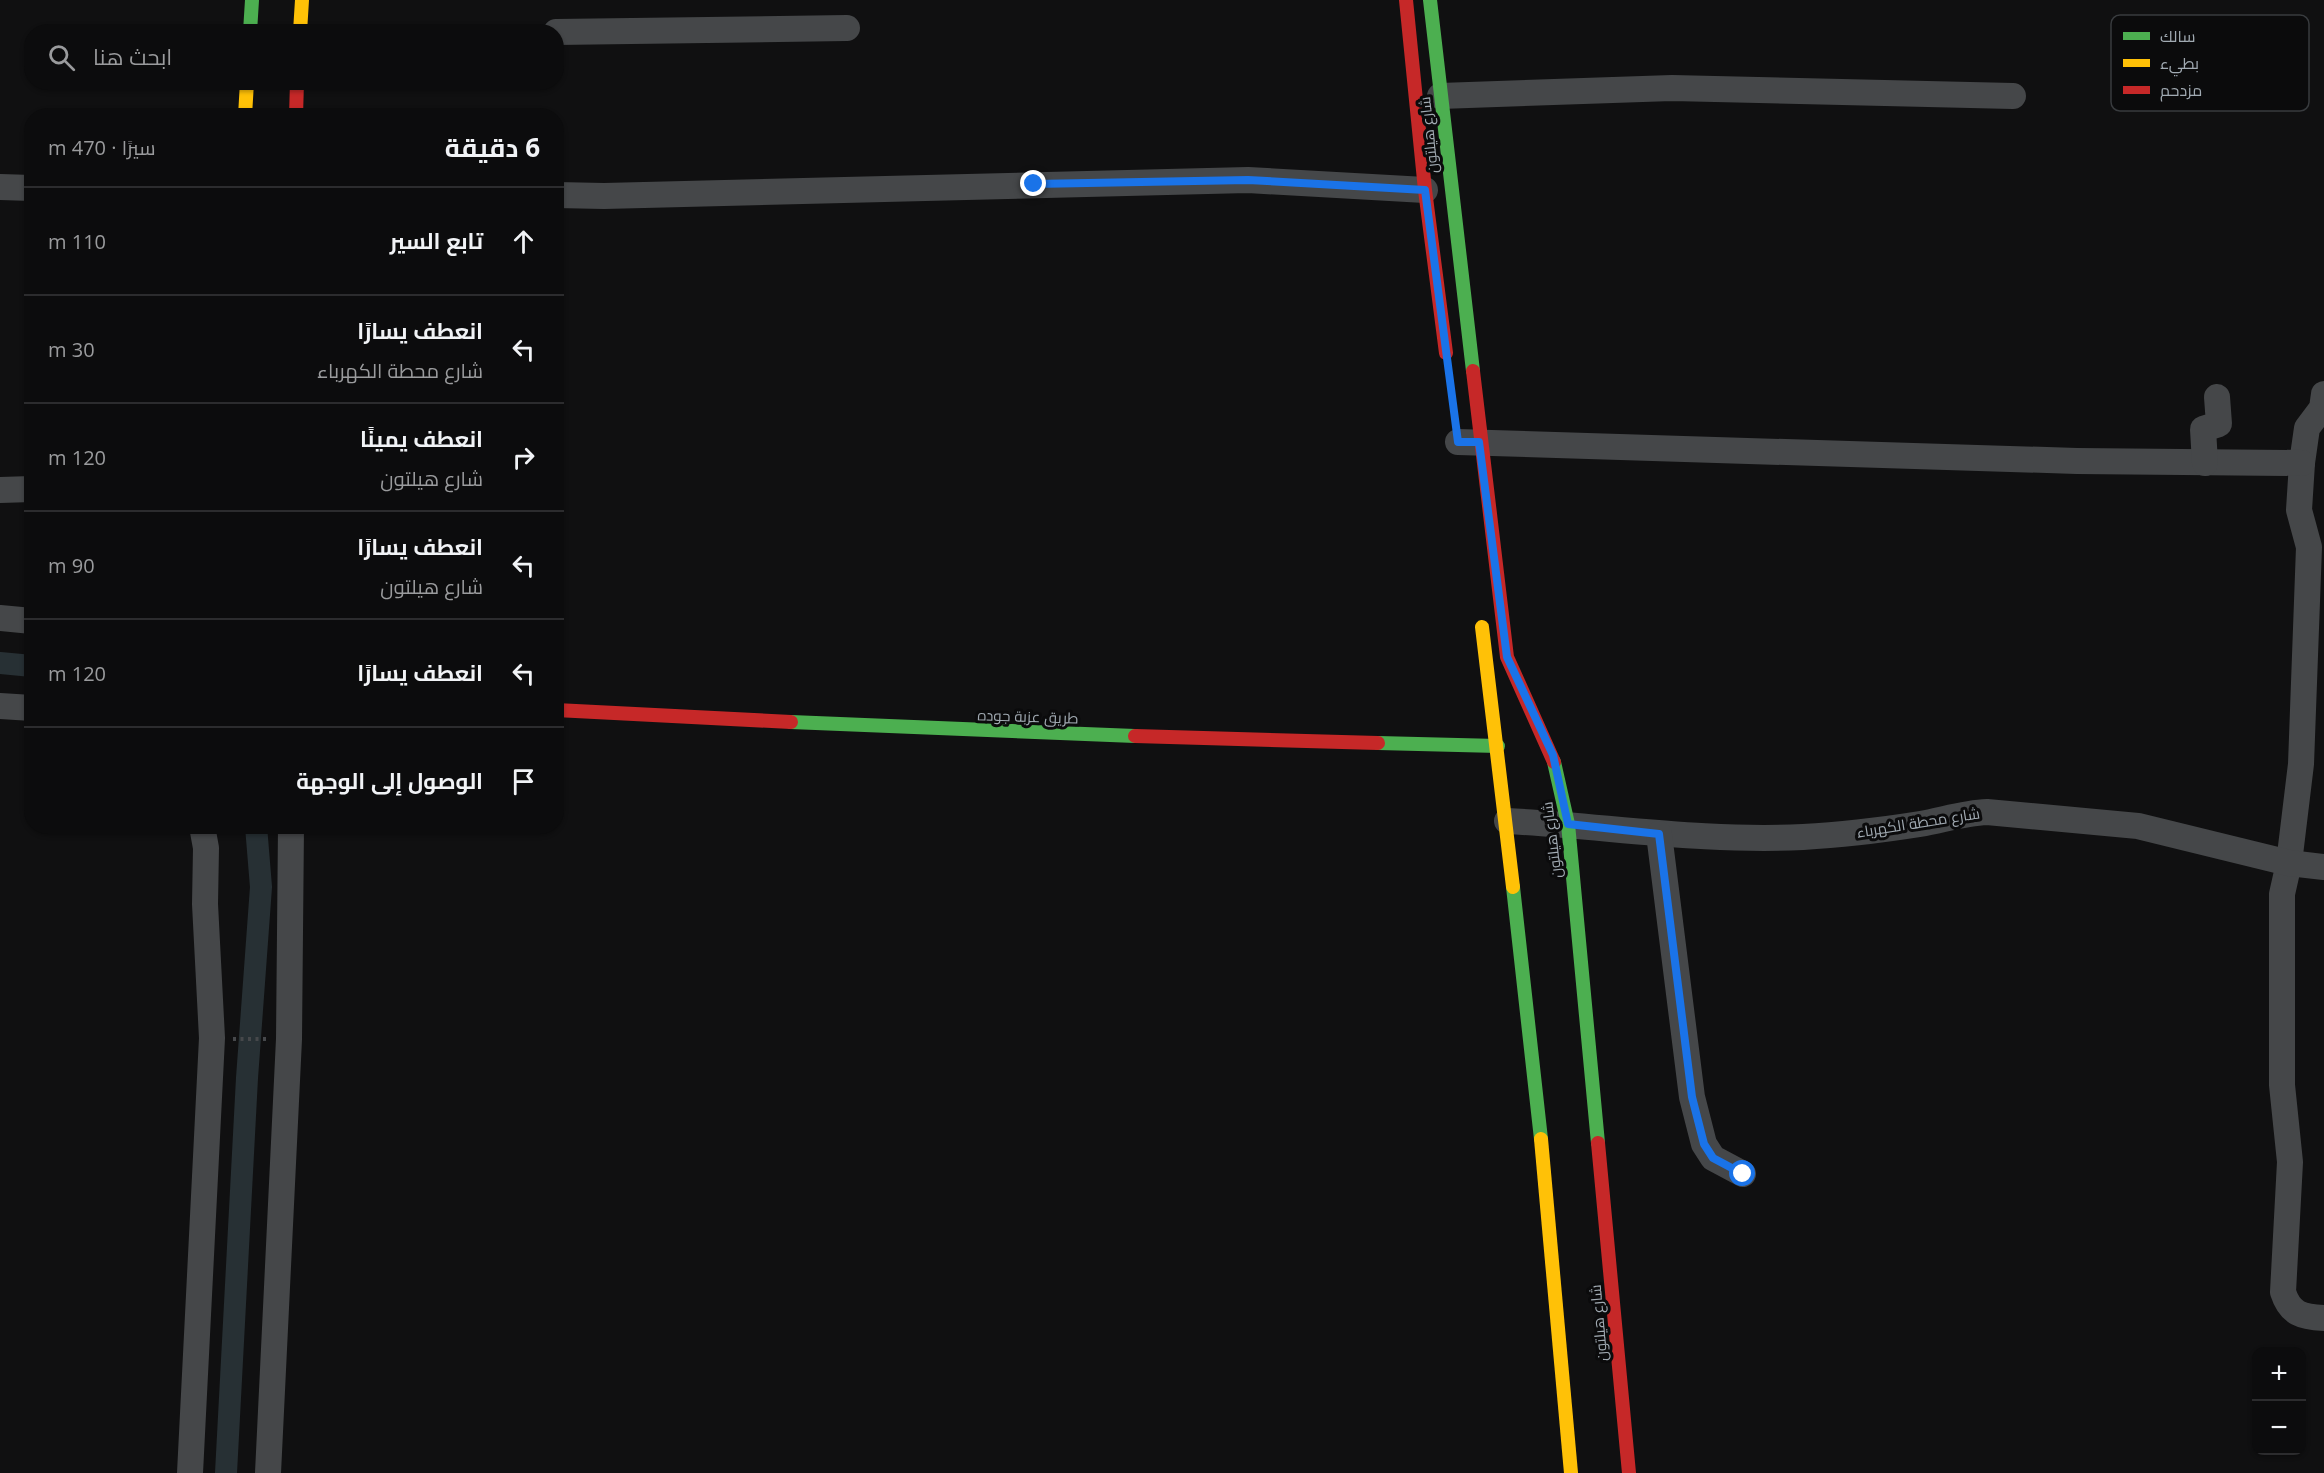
<!DOCTYPE html>
<html lang="ar">
<head>
<meta charset="utf-8">
<style>
	:root { --surface:#0c0c0d; --page:#1a1a1b; --text:#f1f3f6; --muted:#9a9b9d; --line:#2c2c2e }
	body { margin:0; font-family:"Open Sans",Cairo,sans-serif; background:var(--page); color:var(--text); direction:rtl }
	.controls { position:absolute; right:18px; bottom:18px; display:grid; overflow:hidden; border-radius:12px; box-shadow:0 2px 4px #0004 }
	.controls button { width:54px; height:54px; display:grid; place-items:center; padding:0; border:0; border-bottom:2px solid var(--line); background:var(--surface); color:var(--text); font:30px sans-serif }
	.stop { position:absolute; width:18px; height:18px; margin:-14px; border:4px solid #1a73e8; border-radius:50%; background:#fff }
	.stop.end { background:#1a73e8; border-color:#fff; box-shadow:0 2px 6px #0008 }
	.list { margin:0; padding:0; list-style:none }
	h2 { display:flex; justify-content:space-between; align-items:center; height:78px; margin:0; padding:0 24px; font-size:26px }
	h2 small { font-size:20px; font-weight:400; color:var(--muted) }
	.list li { display:grid; grid-template-columns:39px 1fr auto; gap:18px; align-items:center; box-sizing:border-box; height:108px; padding:0 24px; border-top:2px solid var(--line) }
	.list b { display:block; font-size:22px; white-space:nowrap }
	.list p { margin:0; font-size:20px; white-space:nowrap; color:var(--muted) }
	.list em { font-size:20px; font-style:normal; color:var(--muted) }
	.icon { flex:none; width:33px; height:33px; fill:none; stroke:currentColor; stroke-width:2; stroke-linecap:round; stroke-linejoin:round }
	.map { position:relative; flex:none; width:2324px; height:1473px; overflow:hidden; direction:ltr }
	.search { position:absolute; background:var(--surface); box-shadow:0 2px 4px #0004; left:24px; top:24px; width:540px; height:66px; display:flex; align-items:center; gap:15px; box-sizing:border-box; padding:0 21px; border-radius:24px; color:var(--muted); font-size:22px }
	.panel { position:absolute; background:var(--surface); box-shadow:0 2px 4px #0004; left:24px; top:108px; width:540px; height:726px; border-radius:24px; direction:rtl }
	.map>svg:first-child { display:block }
	.lines { fill:none; stroke-linecap:round; stroke-linejoin:round }
	.canal { stroke:#273034; stroke-width:22 }
	.path { stroke:#46484b; stroke-width:4; stroke-dasharray:3 4.5; stroke-linecap:butt }
	.street { stroke:#454749; stroke-width:26 }
	.fast { stroke:#4caf50; stroke-width:14 }
	.slow { stroke:#ffc107; stroke-width:14 }
	.jam { stroke:#c62828; stroke-width:14 }
	.route { stroke:#1a73e8; stroke-width:8 }
	.labels { text-anchor:middle; dominant-baseline:central; stroke-width:6; stroke-linejoin:round; paint-order:stroke }
	.street-label { font-size:15px; fill:#a1aab2; stroke:#0b0b0c }
	.key { fill:#0b0b0c; stroke:#383b3e; stroke-width:1.5 }
	.key-label { font-size:16px; fill:#a1aab2 }
</style>
</head>
<body>
<div class="map">
<svg width="2324" height="1473" viewBox="0 0 2324 1473">
	<rect width="100%" height="100%" fill="#101011"/>
	<g class="lines">
		<g class="canal">
			<polyline points="0,663 32,666"/>
			<polyline points="226,1473 247,1078 261,887 256,826"/>
		</g>
		<polyline class="path" points="233,1039 267,1039"/>
		<g class="street">
			<polyline points="556,32 847,28"/>
			<polyline points="1440,96 1672,88 2013,96"/>
			<polyline points="0,187 32,188"/>
			<polyline points="556,195 604,196 1248,180 1425,190"/>
			<path d="M 2324,394 L 2322,408 L 2307,428 L 2302,463 L 2299,510 L 2309,547 L 2301,764 L 2289,863 L 2282,894 L 2282,1085 L 2290,1162 L 2283,1292 C 2290,1314 2302,1317 2324,1318"/>
			<polyline points="1458,442 2077,461 2302,463"/>
			<polyline points="2205,463 2203,429 2219,424 2217,397"/>
			<polyline points="0,490 32,489"/>
			<polyline points="0,618 32,621"/>
			<polyline points="0,706 32,708"/>
			<path d="M 1507,821 C 1605,826 1704,842 1803,837 C 1842,835 1882,830 1920,824 C 1943,820 1964,813 1987,812 L 2138,826 L 2289,863 L 2324,867"/>
			<polyline points="1659,834 1692,1097 1704,1144 1713,1158 1743,1174"/>
			<polyline points="190,1473 212,1038 205,904 206,848 202,826"/>
			<polyline points="268,1473 289,1039 291,826"/>
		</g>
		<g class="fast">
			<polyline points="1430,0 1473,371"/>
			<polyline points="250,32 252,0"/>
			<polyline points="791,722 1135,736"/>
			<polyline points="1378,743 1498,746"/>
			<polyline points="1554,762 1568,824 1598,1143"/>
			<polyline points="1513,887 1541,1139"/>
		</g>
		<g class="slow">
			<polyline points="300,32 302,0"/>
			<polyline points="245,116 247,82"/>
			<polyline points="1482,627 1513,887"/>
			<polyline points="1541,1139 1571,1473"/>
		</g>
		<g class="jam">
			<polyline points="1406,0 1425,190 1446,353"/>
			<polyline points="296,116 297,82"/>
			<polyline points="1473,371 1507,657 1554,762"/>
			<polyline points="556,710 791,722"/>
			<polyline points="1135,736 1378,743"/>
			<polyline points="1598,1143 1629,1473"/>
		</g>
	</g>
	<g class="lines">
		<polyline class="route" points="1034,184 1248,180 1425,190 1458,442 1479,442 1507,657 1553,755 1568,824 1659,834 1692,1097 1704,1144 1713,1158 1743,1174"/>
	</g>
	<g class="labels">
		<g class="street-label">
			<text transform="translate(1428 135) rotate(-96)">شارع هيلتون</text>
			<text transform="translate(1028 716) rotate(2)">طريق عزبة جوده</text>
			<text transform="translate(1918 822) rotate(-9)">شارع محطة الكهرباء</text>
			<text transform="translate(1551 840) rotate(-97)">شارع هيلتون</text>
			<text transform="translate(1598 1323) rotate(-95)">شارع هيلتون</text>
		</g>
	</g>
	<rect x="2111" y="15" width="198" height="96" rx="9" class="key"/>
	<rect x="2123" y="32" width="27" height="8" fill="#4caf50"/>
	<rect x="2123" y="59" width="27" height="8" fill="#ffc107"/>
	<rect x="2123" y="86" width="27" height="8" fill="#c62828"/>
	<g class="key-label">
		<text x="2160" y="42">سالك</text>
		<text x="2160" y="69">بطيء</text>
		<text x="2160" y="96">مزدحم</text>
	</g>
</svg>
<div class="controls">
<button>+</button>
<button>−</button>
</div>
<div class="stop" style="left:1743px;top:1174px"></div>
<div class="stop end" style="left:1034px;top:184px"></div>
<div class="search"><svg class="icon" aria-label="search" viewBox="0 0 24 24"><circle cx="10" cy="10" r="6"/><path d="M15 15l6 6"/></svg>ابحث هنا</div>
<section class="panel">
<h2>6 دقيقة<small>سيرًا · 470 m</small></h2>
<ul class="list">
<li><svg class="icon" aria-label="ahead" viewBox="0 0 24 24"><path d="M12 20V5M6 11l6-6 6 6"/></svg><div><b>تابع السير</b></div><em>110 m</em></li>
<li><svg class="icon" aria-label="left" viewBox="0 0 24 24"><path d="M17 20v-9H6M10 6l-5 5 5 5"/></svg><div><b>انعطف يسارًا</b><p>شارع محطة الكهرباء</p></div><em>30 m</em></li>
<li><svg class="icon" aria-label="right" viewBox="0 0 24 24"><path d="M7 20v-9h11M14 6l5 5-5 5"/></svg><div><b>انعطف يمينًا</b><p>شارع هيلتون</p></div><em>120 m</em></li>
<li><svg class="icon" aria-label="left" viewBox="0 0 24 24"><path d="M17 20v-9H6M10 6l-5 5 5 5"/></svg><div><b>انعطف يسارًا</b><p>شارع هيلتون</p></div><em>90 m</em></li>
<li><svg class="icon" aria-label="left" viewBox="0 0 24 24"><path d="M17 20v-9H6M10 6l-5 5 5 5"/></svg><div><b>انعطف يسارًا</b></div><em>120 m</em></li>
<li><svg class="icon" aria-label="arrive" viewBox="0 0 24 24"><path d="M6 21V4h12l-3 4 3 4H6"/></svg><div><b>الوصول إلى الوجهة</b></div></li>
</ul>
</section>
</div>
</body>
</html>
